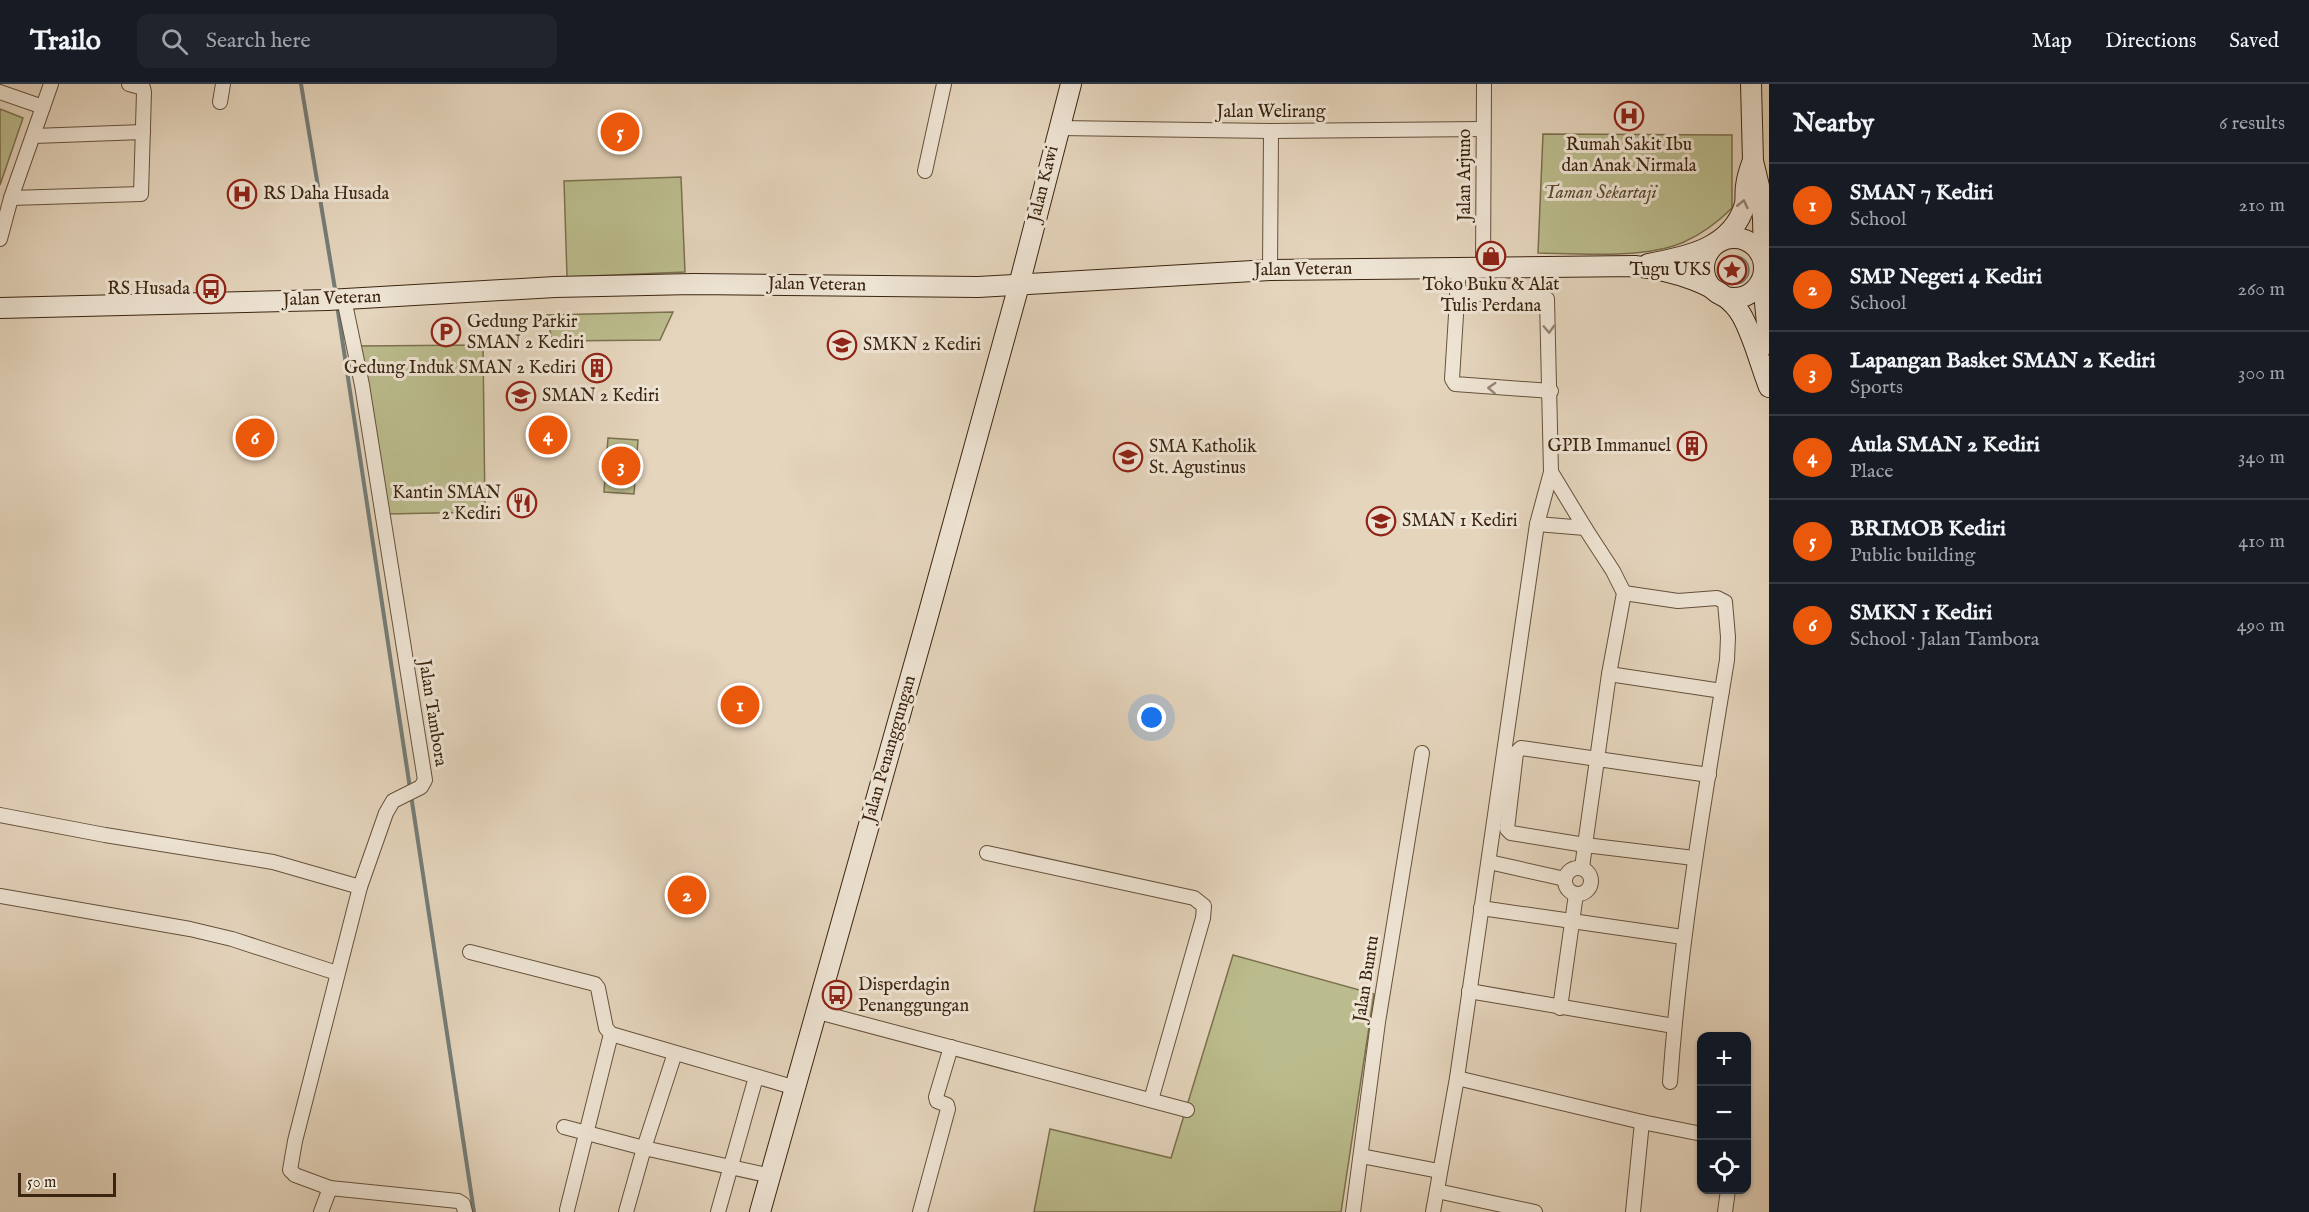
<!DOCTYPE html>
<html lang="en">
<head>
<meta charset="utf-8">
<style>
	:root { --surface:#171b24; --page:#20242c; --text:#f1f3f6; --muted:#9ea1a6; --line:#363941; --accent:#ea580c }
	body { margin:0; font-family:"IM FELL English",serif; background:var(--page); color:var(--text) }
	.controls { position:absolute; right:18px; bottom:18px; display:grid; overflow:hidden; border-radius:12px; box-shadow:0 2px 4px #0004 }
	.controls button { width:54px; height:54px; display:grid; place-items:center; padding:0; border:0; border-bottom:2px solid var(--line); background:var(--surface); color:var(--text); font:30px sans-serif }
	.scale { position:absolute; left:18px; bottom:15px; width:98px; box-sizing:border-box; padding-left:6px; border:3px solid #3c2510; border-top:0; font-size:16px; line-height:21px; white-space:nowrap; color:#3c2510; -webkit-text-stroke:4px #eee4d4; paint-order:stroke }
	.you { position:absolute; left:1152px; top:634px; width:21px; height:21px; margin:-15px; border:4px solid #fff; border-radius:50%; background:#1a73e8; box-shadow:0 0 0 9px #1a73e833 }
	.badge { display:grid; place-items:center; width:39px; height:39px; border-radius:50%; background:var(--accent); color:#fff; font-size:20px; font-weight:700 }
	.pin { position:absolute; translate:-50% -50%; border:3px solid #fff; box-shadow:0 2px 6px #0006 }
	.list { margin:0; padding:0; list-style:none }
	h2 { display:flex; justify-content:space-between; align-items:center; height:78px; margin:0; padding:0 24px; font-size:26px }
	h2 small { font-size:20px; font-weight:400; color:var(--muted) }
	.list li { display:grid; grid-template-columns:39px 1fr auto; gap:18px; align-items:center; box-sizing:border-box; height:84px; padding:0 24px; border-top:2px solid var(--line) }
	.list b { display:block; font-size:22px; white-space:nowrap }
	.list p { margin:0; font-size:20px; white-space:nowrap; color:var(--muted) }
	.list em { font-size:20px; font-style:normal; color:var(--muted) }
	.icon { flex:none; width:33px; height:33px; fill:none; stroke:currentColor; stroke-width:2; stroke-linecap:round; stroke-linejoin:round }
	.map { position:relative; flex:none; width:1769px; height:1128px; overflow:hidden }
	header { display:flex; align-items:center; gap:36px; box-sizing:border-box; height:84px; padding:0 30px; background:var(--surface); border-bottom:2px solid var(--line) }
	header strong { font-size:28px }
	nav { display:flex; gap:33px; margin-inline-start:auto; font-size:21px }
	.search { width:420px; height:54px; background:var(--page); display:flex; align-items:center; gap:15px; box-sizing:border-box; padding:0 21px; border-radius:12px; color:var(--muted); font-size:22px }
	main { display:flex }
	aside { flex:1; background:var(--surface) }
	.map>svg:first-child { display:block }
	.green { fill:#bbbc8d; stroke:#7c704e; stroke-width:1.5 }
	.water { fill:#9ab6bb; stroke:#747c77; stroke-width:1.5 }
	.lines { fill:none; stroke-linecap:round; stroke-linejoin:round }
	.stream { stroke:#747c77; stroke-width:4 }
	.minor-casing { stroke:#66513b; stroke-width:16 }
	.secondary-casing { stroke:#3c2510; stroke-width:22 }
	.minor { stroke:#eee4d4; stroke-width:14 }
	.secondary { stroke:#eee4d4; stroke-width:20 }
	.oneway { stroke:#958472 }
	.labels { text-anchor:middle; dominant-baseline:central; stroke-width:6; stroke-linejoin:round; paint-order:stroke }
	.street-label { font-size:18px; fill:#3c2510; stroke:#eee4d4 }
	.poi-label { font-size:18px; fill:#3c2510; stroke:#eee4d4; text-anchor:start }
	.park-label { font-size:18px; font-style:italic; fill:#5c4b2f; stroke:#eee4d4 }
</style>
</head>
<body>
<header>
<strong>Trailo</strong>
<div class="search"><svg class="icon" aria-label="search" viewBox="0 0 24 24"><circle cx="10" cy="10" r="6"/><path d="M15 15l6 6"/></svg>Search here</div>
<nav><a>Map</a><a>Directions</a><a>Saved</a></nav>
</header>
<main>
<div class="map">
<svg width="1769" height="1128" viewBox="0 0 1769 1128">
	<rect width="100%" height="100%" fill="#e5d5bd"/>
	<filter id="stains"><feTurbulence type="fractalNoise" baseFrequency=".00333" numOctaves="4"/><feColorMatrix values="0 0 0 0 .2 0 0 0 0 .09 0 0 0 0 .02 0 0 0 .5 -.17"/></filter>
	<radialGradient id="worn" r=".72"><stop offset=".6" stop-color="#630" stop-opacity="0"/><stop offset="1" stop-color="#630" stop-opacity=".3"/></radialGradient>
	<g class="green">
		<polygon points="0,25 23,34 0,101"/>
		<path d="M 1543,50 L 1732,51 L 1732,124 C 1719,137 1702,150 1684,158 C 1646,175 1580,170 1538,169 Z"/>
		<polygon points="681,93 685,188 567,193 564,97"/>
		<polygon points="673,228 660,256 552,257 547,231"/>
		<polygon points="483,261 485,428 386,430 359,262"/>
		<polygon points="608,354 638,356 634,410 604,408"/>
		<polygon points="1233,871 1374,910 1341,1128 1034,1128 1050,1045 1171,1074"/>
	</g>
	<circle class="water" cx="1735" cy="186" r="14"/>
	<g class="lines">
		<g class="stream">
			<polyline points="301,0 336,211"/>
			<polyline points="337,221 474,1128"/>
		</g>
		<g class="minor-casing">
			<g id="minor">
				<polyline points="0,8 43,23"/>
				<polyline points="220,18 223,0"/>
				<polyline points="1059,44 1271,47 1483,45"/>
				<polyline points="34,52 143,48"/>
				<polyline points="925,87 944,0"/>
				<polyline points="11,114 141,110 144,8 143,4 129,0"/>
				<polyline points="0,155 11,114 51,0"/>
				<polyline points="1459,183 1452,295 1455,300 1551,307"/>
				<polyline points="1483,183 1484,0"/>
				<polyline points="1270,186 1271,47"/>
				<polyline points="1537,440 1585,444 1551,388"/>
				<polyline points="1585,444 1613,487 1624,509 1609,590 1585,761 1511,749 1507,745 1516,669 1521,664 1709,691"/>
				<path d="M 1624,509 L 1678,517 L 1717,514 L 1725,518 L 1728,553 L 1727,576 C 1704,716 1680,856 1670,998"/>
				<polyline points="1609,590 1722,607"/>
				<polyline points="0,731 105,751 273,778 360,803"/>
				<polyline points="987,769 1194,814 1204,822 1203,834 1151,1016"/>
				<polyline points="1489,778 1565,795"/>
				<circle cx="1578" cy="797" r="13"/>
				<polyline points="1582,784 1585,761 1694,774"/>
				<polyline points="0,812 190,845 232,855 337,889"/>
				<polyline points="1481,824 1683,853"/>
				<polyline points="470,868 595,900 598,904 606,944 611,950 796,1004"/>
				<polyline points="1469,907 1674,942"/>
				<polyline points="1560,924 1576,810"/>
				<polyline points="818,928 1187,1026"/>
				<polyline points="675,969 644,1064 771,1092"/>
				<polyline points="1457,994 1642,1038 1702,1050"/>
				<polyline points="564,1043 644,1064 626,1128"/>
				<polyline points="1361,1072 1439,1087"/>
				<polyline points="330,1104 458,1117 463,1120 465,1128"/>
				<polyline points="1437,1107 1535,1128"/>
				<polyline points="567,1126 611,950"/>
				<polyline points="321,1128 330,1104 295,1091 290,1086 295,1057 360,803 386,729 393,717 421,703 425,696 362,301 344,215"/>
				<polyline points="718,1128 756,993"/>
				<polyline points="920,1128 948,1025 947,1021 937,1017 936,1013 951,963"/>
				<polyline points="1353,1128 1378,938 1422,669"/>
				<polyline points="1433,1128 1457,994 1537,440 1551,388 1547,215 1542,212 1457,209"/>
				<polyline points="1633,1128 1642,1038"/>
				<polyline points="1725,1128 1728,1106"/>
			</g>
		</g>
		<g class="secondary-casing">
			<g id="secondary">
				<polyline points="1751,0 1753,77 1759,102 1763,134 1765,219 1769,260"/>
				<circle cx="1734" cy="184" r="30"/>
				<path d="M 1648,180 C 1687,173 1733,164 1745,120 C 1746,114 1745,108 1746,102 C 1747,94 1749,87 1752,79"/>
				<path d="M 0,224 L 328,216 L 555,203 L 693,200 L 978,203 L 1270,186 L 1635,182 C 1669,186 1724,199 1742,232 C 1754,254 1760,280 1769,303"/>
				<polyline points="760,1128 927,535 1019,201 1071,0"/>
			</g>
		</g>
		<use href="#minor" class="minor"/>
		<use href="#secondary" class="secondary"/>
	</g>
	<defs><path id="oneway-chevron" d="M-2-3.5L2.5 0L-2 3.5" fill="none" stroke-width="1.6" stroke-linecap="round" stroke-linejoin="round" transform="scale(1.5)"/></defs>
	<g class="oneway">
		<use href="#oneway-chevron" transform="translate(1743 120) rotate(-77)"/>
		<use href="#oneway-chevron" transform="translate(1549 245) rotate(88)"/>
		<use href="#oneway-chevron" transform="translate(1492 304) rotate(-177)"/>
	</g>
	<defs>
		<g id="hospital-ring" transform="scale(1.5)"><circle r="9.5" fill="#eee4d4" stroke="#8f2418" stroke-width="1.5"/><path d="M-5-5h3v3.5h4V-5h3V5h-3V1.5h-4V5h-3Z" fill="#8f2418"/></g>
		<g id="shop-ring" transform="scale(1.5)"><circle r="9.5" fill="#eee4d4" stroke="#8f2418" stroke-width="1.5"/><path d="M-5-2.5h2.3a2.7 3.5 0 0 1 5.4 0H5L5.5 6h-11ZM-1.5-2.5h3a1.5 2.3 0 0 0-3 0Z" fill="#8f2418"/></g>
		<g id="sight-ring" transform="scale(1.5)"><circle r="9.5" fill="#eee4d4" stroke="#8f2418" stroke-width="1.5"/><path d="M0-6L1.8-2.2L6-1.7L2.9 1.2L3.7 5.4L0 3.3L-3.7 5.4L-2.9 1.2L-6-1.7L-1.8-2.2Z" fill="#8f2418"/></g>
		<g id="bus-ring" transform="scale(1.5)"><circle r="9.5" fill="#eee4d4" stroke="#8f2418" stroke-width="1.5"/><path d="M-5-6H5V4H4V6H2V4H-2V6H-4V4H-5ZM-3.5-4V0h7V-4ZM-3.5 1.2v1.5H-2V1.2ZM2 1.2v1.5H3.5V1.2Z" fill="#8f2418"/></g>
		<g id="parking-ring" transform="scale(1.5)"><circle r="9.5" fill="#eee4d4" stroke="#8f2418" stroke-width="1.5"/><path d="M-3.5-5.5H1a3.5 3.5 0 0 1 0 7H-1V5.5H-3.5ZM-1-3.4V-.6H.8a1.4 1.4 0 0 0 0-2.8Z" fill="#8f2418"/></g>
		<g id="school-ring" transform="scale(1.5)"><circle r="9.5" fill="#eee4d4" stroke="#8f2418" stroke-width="1.5"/><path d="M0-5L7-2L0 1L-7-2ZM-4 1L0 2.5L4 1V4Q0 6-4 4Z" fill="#8f2418"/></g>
		<g id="building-ring" transform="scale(1.5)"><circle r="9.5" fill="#eee4d4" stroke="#8f2418" stroke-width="1.5"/><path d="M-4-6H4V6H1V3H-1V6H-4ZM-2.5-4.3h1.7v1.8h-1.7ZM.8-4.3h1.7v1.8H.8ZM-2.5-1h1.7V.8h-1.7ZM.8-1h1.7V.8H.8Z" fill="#8f2418"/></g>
		<g id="restaurant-ring" transform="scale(1.5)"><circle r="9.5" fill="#eee4d4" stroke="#8f2418" stroke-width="1.5"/><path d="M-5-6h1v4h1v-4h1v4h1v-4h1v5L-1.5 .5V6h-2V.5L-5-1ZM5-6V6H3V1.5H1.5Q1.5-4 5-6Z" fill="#8f2418"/></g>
	</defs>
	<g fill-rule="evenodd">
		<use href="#hospital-ring" x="1629" y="32"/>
		<use href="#hospital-ring" x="242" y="110"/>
		<use href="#shop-ring" x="1491" y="172"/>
		<use href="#sight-ring" x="1732" y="186"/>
		<use href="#bus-ring" x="211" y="205"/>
		<use href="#parking-ring" x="446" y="248"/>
		<use href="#school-ring" x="842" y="261"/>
		<use href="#building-ring" x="597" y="284"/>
		<use href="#school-ring" x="521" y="312"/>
		<use href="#building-ring" x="1692" y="362"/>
		<use href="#school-ring" x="1128" y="373"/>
		<use href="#restaurant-ring" x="522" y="419"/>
		<use href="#school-ring" x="1381" y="437"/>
		<use href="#bus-ring" x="837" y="911"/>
	</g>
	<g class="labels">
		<g class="street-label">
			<text x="1271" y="28">Jalan Welirang</text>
			<text transform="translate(1465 91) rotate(-90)">Jalan Arjuno</text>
			<text transform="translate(1044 100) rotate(-76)">Jalan Kawi</text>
			<text transform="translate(1303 186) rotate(-1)">Jalan Veteran</text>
			<text transform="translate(817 201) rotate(1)">Jalan Veteran</text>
			<text transform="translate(332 215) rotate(-2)">Jalan Veteran</text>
			<text transform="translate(432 629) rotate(81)">Jalan Tambora</text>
			<text transform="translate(890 665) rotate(-74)">Jalan Penanggungan</text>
			<text transform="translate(1367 895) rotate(-81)">Jalan Buntu</text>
		</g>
		<g class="poi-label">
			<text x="1629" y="61" text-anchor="middle">Rumah Sakit Ibu<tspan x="1629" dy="21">dan Anak Nirmala</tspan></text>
			<text x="263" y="110">RS Daha Husada</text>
			<text x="1711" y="186" text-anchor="end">Tugu UKS</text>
			<text x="1491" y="201" text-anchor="middle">Toko Buku &amp; Alat<tspan x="1491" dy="21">Tulis Perdana</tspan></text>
			<text x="190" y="205" text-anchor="end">RS Husada</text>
			<text x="467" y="238">Gedung Parkir<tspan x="467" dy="21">SMAN 2 Kediri</tspan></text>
			<text x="863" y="261">SMKN 2 Kediri</text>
			<text x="576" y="284" text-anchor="end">Gedung Induk SMAN 2 Kediri</text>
			<text x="542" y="312">SMAN 2 Kediri</text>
			<text x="1671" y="362" text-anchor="end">GPIB Immanuel</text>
			<text x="1149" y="363">SMA Katholik<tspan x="1149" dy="21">St. Agustinus</tspan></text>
			<text x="501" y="409" text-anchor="end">Kantin SMAN<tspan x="501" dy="21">2 Kediri</tspan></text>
			<text x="1402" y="437">SMAN 1 Kediri</text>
			<text x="858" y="901">Disperdagin<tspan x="858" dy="21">Penanggungan</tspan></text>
		</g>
		<g class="park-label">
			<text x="1600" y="109">Taman Sekartaji</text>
		</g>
	</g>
	<rect width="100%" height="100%" filter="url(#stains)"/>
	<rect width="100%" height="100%" fill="url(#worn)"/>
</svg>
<div class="controls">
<button>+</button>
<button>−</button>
<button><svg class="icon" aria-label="locate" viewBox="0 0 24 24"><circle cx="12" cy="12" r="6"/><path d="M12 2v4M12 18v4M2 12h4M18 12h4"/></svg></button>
</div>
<div class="scale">50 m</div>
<div class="you"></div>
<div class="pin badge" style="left:740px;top:621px">1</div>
<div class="pin badge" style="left:687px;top:811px">2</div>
<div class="pin badge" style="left:621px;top:382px">3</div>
<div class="pin badge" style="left:548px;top:351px">4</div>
<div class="pin badge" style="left:620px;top:48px">5</div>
<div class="pin badge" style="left:255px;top:354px">6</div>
</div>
<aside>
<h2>Nearby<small>6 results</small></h2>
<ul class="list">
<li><span class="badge">1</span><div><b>SMAN 7 Kediri</b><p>School</p></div><em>210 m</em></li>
<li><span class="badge">2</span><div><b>SMP Negeri 4 Kediri</b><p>School</p></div><em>260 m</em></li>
<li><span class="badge">3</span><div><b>Lapangan Basket SMAN 2 Kediri</b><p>Sports</p></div><em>300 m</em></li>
<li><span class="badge">4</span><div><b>Aula SMAN 2 Kediri</b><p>Place</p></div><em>340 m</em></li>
<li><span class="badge">5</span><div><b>BRIMOB Kediri</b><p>Public building</p></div><em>410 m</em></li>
<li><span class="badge">6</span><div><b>SMKN 1 Kediri</b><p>School · Jalan Tambora</p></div><em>490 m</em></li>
</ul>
</aside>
</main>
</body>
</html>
